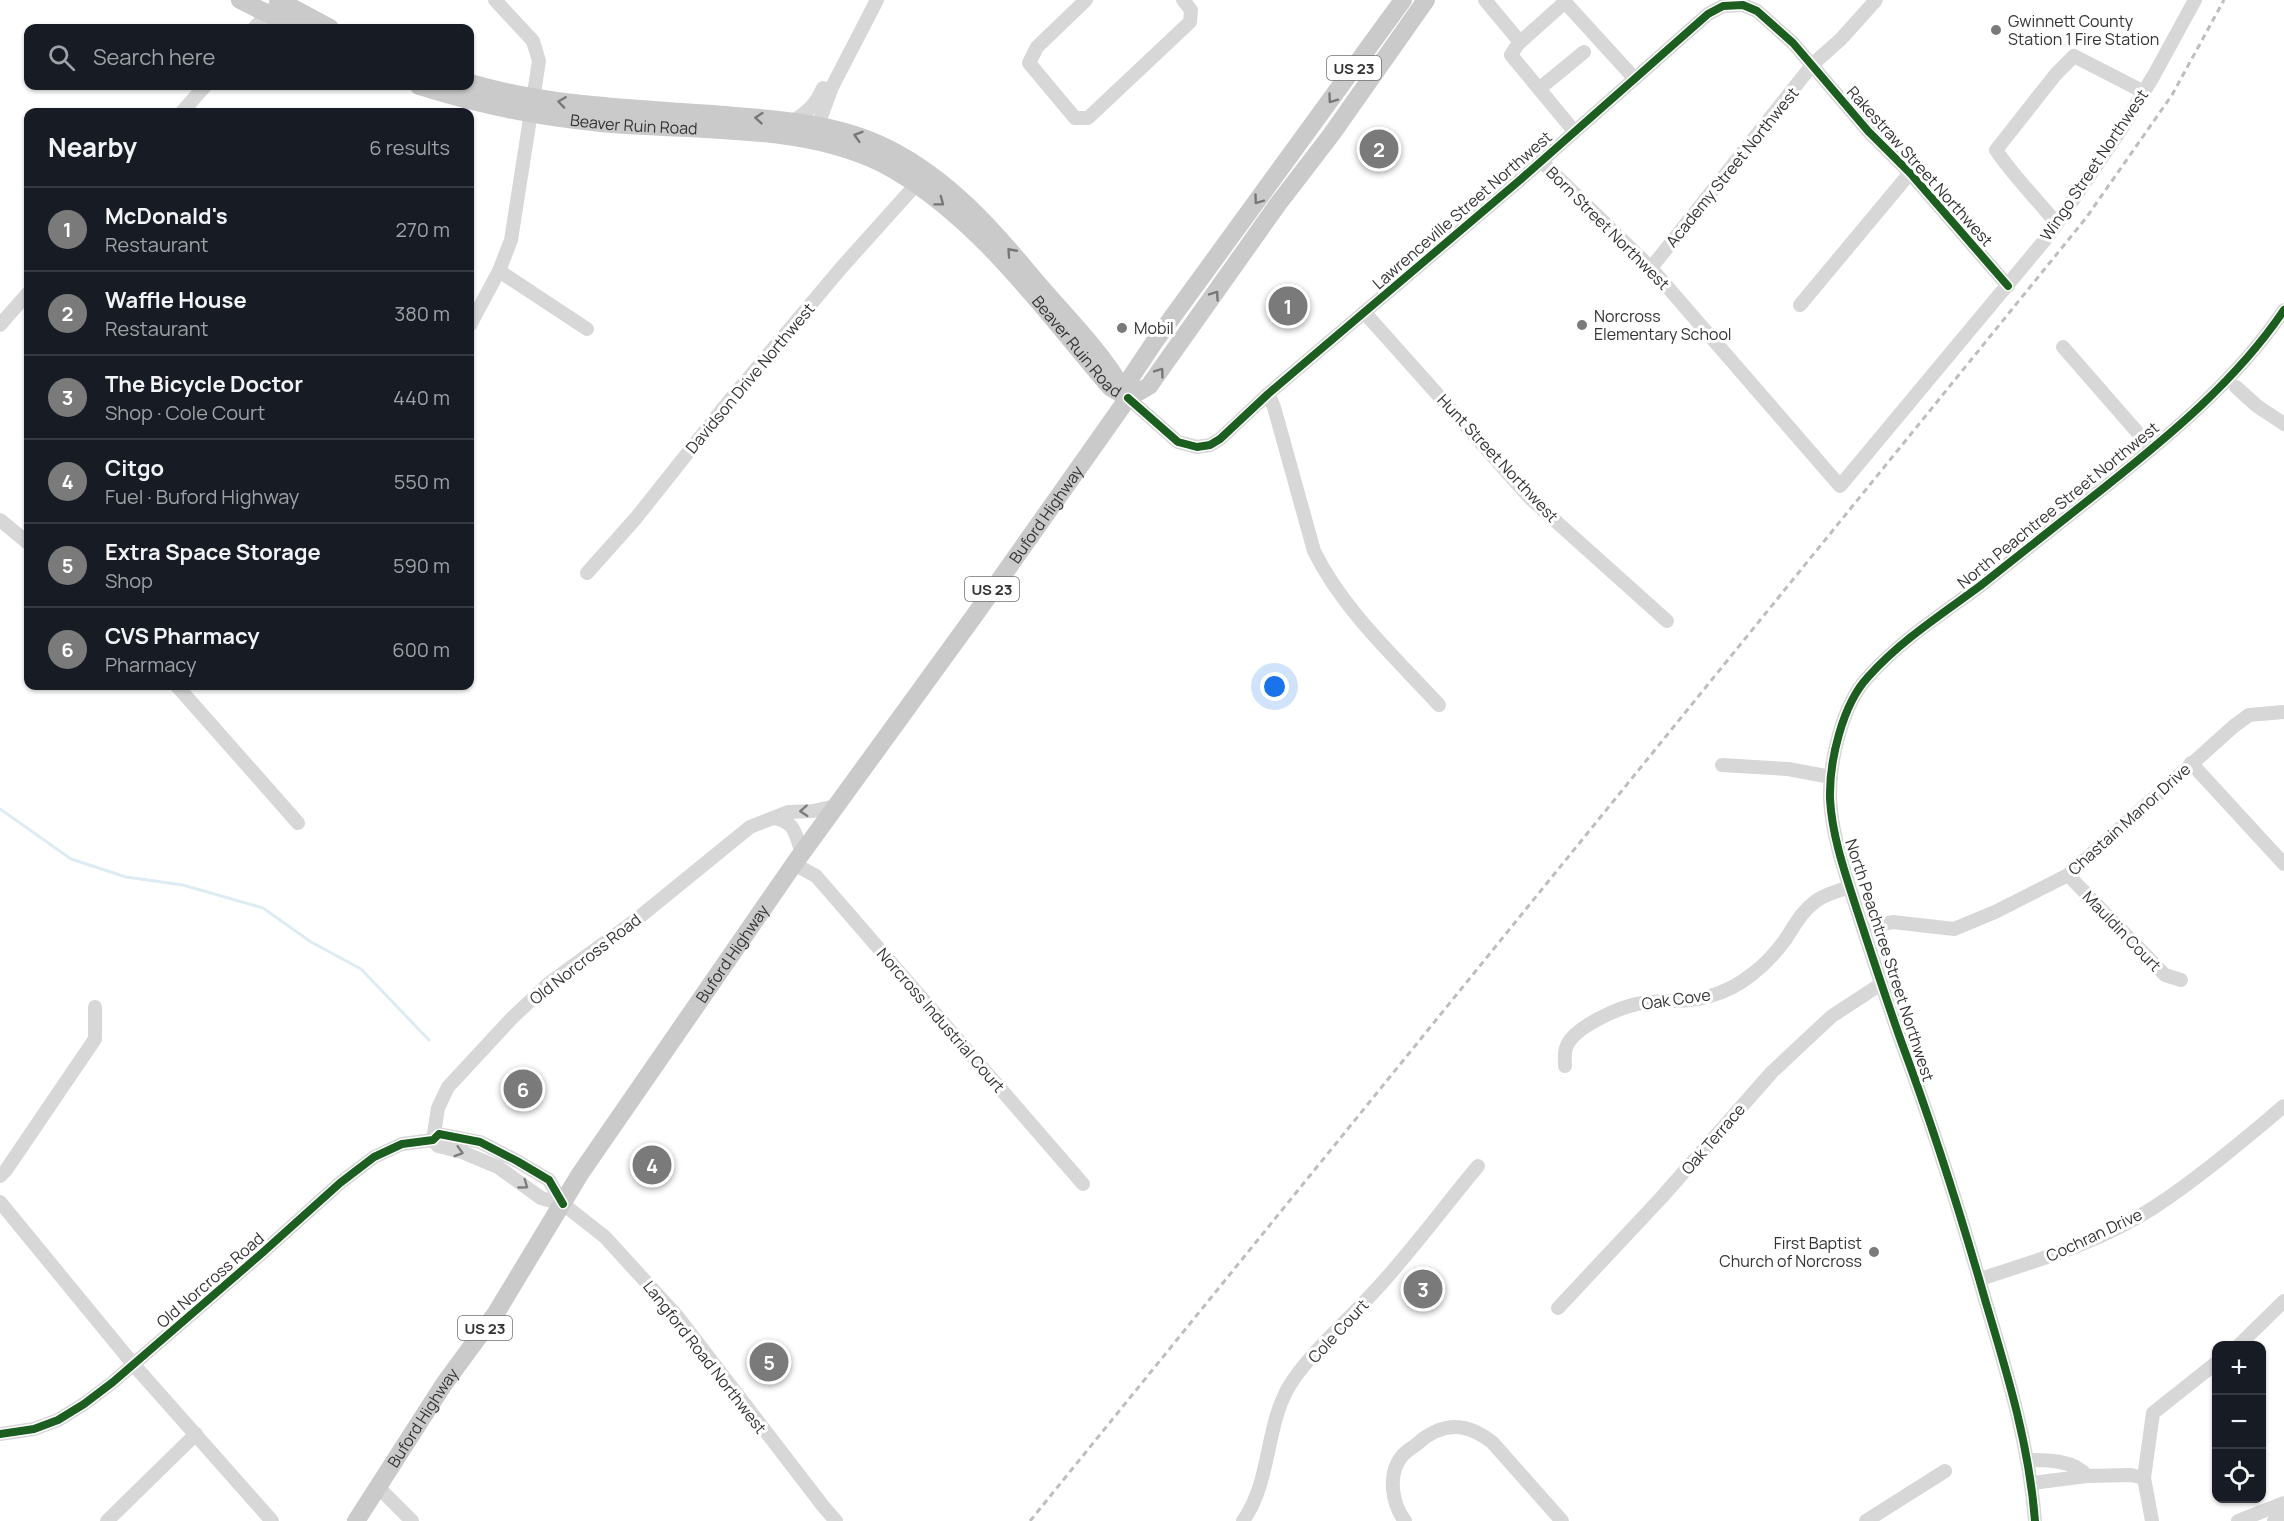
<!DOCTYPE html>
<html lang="en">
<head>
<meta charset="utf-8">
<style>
	:root { --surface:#171b24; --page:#20242c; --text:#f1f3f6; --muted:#9ea1a6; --line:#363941; --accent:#7a7a7a }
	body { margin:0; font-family:Manrope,sans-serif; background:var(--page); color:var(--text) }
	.controls { position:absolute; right:18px; bottom:18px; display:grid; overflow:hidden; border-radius:12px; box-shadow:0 2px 4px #0004 }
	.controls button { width:54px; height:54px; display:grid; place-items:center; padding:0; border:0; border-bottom:2px solid var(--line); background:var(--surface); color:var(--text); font:30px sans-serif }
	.you { position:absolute; left:1275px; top:687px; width:21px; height:21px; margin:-15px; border:4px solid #fff; border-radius:50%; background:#1a73e8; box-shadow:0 0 0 9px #1a73e833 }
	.badge { display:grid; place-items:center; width:39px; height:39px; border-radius:50%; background:var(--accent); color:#fff; font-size:20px; font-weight:700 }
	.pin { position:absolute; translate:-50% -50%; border:3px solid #fff; box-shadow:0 2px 6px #0006 }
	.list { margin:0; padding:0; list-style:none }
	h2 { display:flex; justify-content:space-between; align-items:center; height:78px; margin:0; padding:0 24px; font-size:26px }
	h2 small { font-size:20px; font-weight:400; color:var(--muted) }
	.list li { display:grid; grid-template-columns:39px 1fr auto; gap:18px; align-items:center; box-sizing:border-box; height:84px; padding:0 24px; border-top:2px solid var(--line) }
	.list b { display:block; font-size:22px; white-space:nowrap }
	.list p { margin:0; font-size:20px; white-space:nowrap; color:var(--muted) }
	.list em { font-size:20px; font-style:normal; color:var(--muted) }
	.icon { flex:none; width:33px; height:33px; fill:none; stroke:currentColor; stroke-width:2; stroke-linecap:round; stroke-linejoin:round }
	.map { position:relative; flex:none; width:2284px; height:1521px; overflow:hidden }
	.search { position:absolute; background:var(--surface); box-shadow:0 2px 4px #0004; left:24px; top:24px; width:450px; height:66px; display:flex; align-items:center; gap:15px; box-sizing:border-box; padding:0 21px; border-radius:12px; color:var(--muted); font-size:22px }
	.panel { position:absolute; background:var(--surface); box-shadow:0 2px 4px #0004; left:24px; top:108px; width:450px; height:582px; border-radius:12px }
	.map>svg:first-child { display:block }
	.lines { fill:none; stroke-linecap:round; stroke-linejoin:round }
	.stream { stroke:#ddebf3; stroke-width:3 }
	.minor { stroke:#d7d7d7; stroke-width:14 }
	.major { stroke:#cacaca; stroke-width:18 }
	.rail { stroke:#bebebe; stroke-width:3; stroke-dasharray:6 4.5; stroke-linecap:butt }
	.cycleway-casing { stroke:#fff; stroke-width:11 }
	.cycleway { stroke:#1b5e20; stroke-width:8 }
	.oneway { stroke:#777 }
	.oneway2 { stroke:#7d7d7d }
	.poi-dot { fill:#7a7a7a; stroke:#fff; stroke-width:2 }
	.labels { text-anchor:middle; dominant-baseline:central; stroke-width:6; stroke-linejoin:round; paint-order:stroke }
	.shield { fill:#fff; stroke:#707070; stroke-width:1.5 }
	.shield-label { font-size:15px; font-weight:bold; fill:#333 }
	.poi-label { font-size:16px; fill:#333; stroke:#fff; text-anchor:start }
	.street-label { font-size:16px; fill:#333; stroke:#fff }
</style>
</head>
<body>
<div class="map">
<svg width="2284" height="1521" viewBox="0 0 2284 1521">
	<rect width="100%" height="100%" fill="#fff"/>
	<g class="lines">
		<polyline class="stream" points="0,809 71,859 126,877 183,885 263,908 311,942 361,969 429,1040"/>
		<g class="minor">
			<polyline points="1086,0 1037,47 1029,63 1075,118 1088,118 1190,22 1191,10 1183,0"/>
			<polyline points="1485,0 1520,42"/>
			<polyline points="1563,0 1635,79"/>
			<polyline points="1565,2 1518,44 1511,55 1574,131"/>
			<polyline points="254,28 272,9"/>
			<polyline points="1539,89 1584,52"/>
			<polyline points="182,112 205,86"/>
			<path d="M 793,121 C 808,112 816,104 823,88"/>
			<polyline points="815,133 832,87 877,0"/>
			<polyline points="1541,161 1651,268 1840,486 2049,235 2120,131 2154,75 2195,0"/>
			<path d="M 2057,224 C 2037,199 2013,176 1996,150 L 2056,74 L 2074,56 L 2144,92"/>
			<polyline points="1651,268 1813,64 1841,39 1876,0"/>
			<polyline points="499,271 587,329"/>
			<polyline points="1800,305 1910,173"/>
			<polyline points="1364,312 1531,499 1667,621"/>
			<polyline points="0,325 28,293"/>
			<polyline points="470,325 499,271 511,240 539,61 533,41 495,0"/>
			<polyline points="2063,347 2152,449"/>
			<polyline points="2236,387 2257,406 2284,424"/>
			<path d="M 1268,394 L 1274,407 L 1314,551 C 1343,610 1395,657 1439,705"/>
			<polyline points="1128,398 1178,442 1197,447 1210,445 1220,439 1268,394 1520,180 1708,14 1723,6 1743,5 1757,11 1793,43 1868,131 1910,173 2008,286"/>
			<polyline points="0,520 28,543"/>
			<polyline points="587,573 636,518 729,401 842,267 921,179"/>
			<polyline points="177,686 298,823"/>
			<polyline points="2191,763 2284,864"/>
			<polyline points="1722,765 1788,769 1831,777"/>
			<path d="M 774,818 C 796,822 795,834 802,853"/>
			<polyline points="794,864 816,876 1083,1184"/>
			<polyline points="2068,875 2165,975 2181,980"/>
			<polyline points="1863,929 1893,922 1954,929 1995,912 2068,875 2234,726 2249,715 2284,712"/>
			<path d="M 1565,1066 C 1565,1061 1564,1053 1566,1048 C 1572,1027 1622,1006 1642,1003 C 1664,1000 1688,1003 1710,996 C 1740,988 1767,965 1785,940 C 1795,925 1801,912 1816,901 C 1825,894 1839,891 1849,887"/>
			<polyline points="433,1140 438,1146 462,1152 498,1167 541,1198 563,1204 605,1237 677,1316 823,1506 836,1521"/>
			<polyline points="433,1140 438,1108 448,1087 512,1018 548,984 632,923 750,827 788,812 813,811 836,806"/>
			<polyline points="0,1176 6,1170 95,1039 95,1007"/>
			<polyline points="0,1202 133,1364 272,1521"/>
			<path d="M 1980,1279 C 2039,1260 2100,1242 2153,1208 C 2199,1178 2242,1141 2284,1106"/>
			<polyline points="1558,1308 1661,1198 1772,1072 1832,1016 1881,984"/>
			<polyline points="2238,1346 2284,1301"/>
			<polyline points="0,1434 34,1429 58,1420 84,1404 113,1382 261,1254 340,1183 374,1157 402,1144 433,1140 439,1134 480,1142 517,1161 549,1180 563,1204"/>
			<path d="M 2029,1460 C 2047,1460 2074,1460 2087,1476 L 2131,1475 L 2144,1478"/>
			<polyline points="2032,1483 2087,1476"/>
			<polyline points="379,1488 412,1521"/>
			<polyline points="107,1521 196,1434"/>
			<path d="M 1243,1521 C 1271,1481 1265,1430 1288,1388 C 1307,1356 1345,1323 1370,1296 C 1409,1255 1442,1209 1478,1166"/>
			<path d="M 1405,1521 C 1392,1504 1387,1474 1402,1456 C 1406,1451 1412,1448 1417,1444 C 1429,1433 1446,1424 1464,1428 C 1475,1430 1484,1436 1492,1442 L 1562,1521"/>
			<polyline points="1866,1521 1945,1471"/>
			<path d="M 2035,1521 C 2029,1445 2008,1376 1986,1303 C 1961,1215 1933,1127 1901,1041 C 1885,996 1870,950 1855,904 C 1844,870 1832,835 1830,799 C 1829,762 1842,705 1868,677 C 1900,641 1942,614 1980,586 C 2022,553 2063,520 2105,487 C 2170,435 2237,380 2284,310"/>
			<polyline points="2152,1521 2144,1478 2153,1413 2216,1363"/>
			<polyline points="2238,1521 2284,1503"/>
			<polyline points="2274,1521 2284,1517"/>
		</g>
		<g class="major">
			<polyline points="240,0 297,28"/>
			<polyline points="278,0 330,28"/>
			<path d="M 470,83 C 549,106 630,108 712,114 C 771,119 835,121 889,149 C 948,179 992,228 1033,278 C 1064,315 1100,349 1124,391"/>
			<path id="s1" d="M 419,86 C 479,105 539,117 601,123 C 693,132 812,122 894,170 C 982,222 1044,310 1110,387 L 1128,398"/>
			<polyline points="1128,398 1149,386 1278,204 1331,135 1426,0"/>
			<path id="s2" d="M 356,1521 L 444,1384 L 496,1313 L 580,1174 L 794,864 L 977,612 L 1128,398 L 1131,377 L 1155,341 L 1403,0"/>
		</g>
		<polyline class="rail" points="1030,1521 2086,218 2172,95 2224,0"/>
		<g class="cycleway-casing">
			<g id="cycleway">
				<polyline points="1128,398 1178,442 1197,447 1210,445 1220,439 1268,394 1520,180 1708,14 1723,6 1743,5 1757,11 1793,43 1868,131 1910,173 2008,286"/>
				<polyline points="0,1434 34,1429 58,1420 84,1404 113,1382 261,1254 340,1183 374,1157 402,1144 433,1140 439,1134 480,1142 517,1161 549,1180 563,1204"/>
				<path d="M 2035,1521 C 2029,1445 2008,1376 1986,1303 C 1961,1215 1933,1127 1901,1041 C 1885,996 1870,950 1855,904 C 1844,870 1832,835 1830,799 C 1829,762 1842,705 1868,677 C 1900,641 1942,614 1980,586 C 2022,553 2063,520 2105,487 C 2170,435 2237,380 2284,310"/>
			</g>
		</g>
		<use href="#cycleway" class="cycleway"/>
	</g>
	<defs><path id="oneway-chevron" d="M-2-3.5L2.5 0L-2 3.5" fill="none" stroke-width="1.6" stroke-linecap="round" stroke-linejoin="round" transform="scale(1.5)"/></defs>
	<g class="oneway">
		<use href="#oneway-chevron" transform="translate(1332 99) rotate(126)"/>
		<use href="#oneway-chevron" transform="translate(562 102) rotate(-172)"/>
		<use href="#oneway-chevron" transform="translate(759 118) rotate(-175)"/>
		<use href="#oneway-chevron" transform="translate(858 136) rotate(-163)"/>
		<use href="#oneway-chevron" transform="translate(1258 200) rotate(126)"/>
		<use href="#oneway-chevron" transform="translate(940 202) rotate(37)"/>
		<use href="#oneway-chevron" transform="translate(1011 252) rotate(-132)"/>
		<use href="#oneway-chevron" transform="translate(1215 295) rotate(-55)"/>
		<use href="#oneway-chevron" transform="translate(1160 372) rotate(-54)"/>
	</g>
	<g class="oneway2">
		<use href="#oneway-chevron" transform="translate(804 811) rotate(176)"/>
		<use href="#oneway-chevron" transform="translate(459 1152) rotate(16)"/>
		<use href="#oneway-chevron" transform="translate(524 1185) rotate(36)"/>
	</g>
	<g class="poi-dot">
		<circle cx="1996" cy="30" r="6"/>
		<circle cx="1582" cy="325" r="6"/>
		<circle cx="1122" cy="328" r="6"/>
		<circle cx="1874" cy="1252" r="6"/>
	</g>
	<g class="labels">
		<g class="shield">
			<rect x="1327" y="56" width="54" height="24" rx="4.5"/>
			<rect x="965" y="577" width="54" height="24" rx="4.5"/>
			<rect x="458" y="1316" width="54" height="24" rx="4.5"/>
		</g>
		<g class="shield-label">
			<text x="1354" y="68">US 23</text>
			<text x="992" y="589">US 23</text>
			<text x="485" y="1328">US 23</text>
		</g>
		<g class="poi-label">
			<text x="2008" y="21">Gwinnett County<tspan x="2008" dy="18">Station 1 Fire Station</tspan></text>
			<text x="1594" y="316">Norcross<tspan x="1594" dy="18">Elementary School</tspan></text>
			<text x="1134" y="328">Mobil</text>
			<text x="1862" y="1243" text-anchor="end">First Baptist<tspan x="1862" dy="18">Church of Norcross</tspan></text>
		</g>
		<g class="street-label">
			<text stroke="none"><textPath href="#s1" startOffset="219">Beaver Ruin Road</textPath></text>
			<text transform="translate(2094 165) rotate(-56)">Wingo Street Northwest</text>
			<text transform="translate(1920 166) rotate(48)">Rakestraw Street Northwest</text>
			<text transform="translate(1732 167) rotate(-51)">Academy Street Northwest</text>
			<text transform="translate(1462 210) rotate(-41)">Lawrenceville Street Northwest</text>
			<text transform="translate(1608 228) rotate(45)">Born Street Northwest</text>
			<text stroke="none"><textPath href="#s1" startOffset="741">Beaver Ruin Road</textPath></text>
			<text transform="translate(750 378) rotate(-50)">Davidson Drive Northwest</text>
			<text transform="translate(1498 458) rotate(47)">Hunt Street Northwest</text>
			<text transform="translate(2058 505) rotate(-39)">North Peachtree Street Northwest</text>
			<text stroke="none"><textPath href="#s2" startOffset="1221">Buford Highway</textPath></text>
			<text transform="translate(2129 819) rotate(-42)">Chastain Manor Drive</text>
			<text transform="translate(2122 931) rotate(46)">Mauldin Court</text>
			<text stroke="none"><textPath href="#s2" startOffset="681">Buford Highway</textPath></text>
			<text transform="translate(585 959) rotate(-38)">Old Norcross Road</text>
			<text transform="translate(1890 960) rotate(72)">North Peachtree Street Northwest</text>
			<text transform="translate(1676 999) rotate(-8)">Oak Cove</text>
			<text transform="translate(941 1020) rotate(49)">Norcross Industrial Court</text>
			<text transform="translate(1713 1139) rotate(-49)">Oak Terrace</text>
			<text transform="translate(2094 1235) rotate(-25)">Cochran Drive</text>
			<text transform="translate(210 1280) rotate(-41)">Old Norcross Road</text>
			<text transform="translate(1338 1331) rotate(-47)">Cole Court</text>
			<text transform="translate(705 1357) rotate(52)">Langford Road Northwest</text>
			<text stroke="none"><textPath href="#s2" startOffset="123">Buford Highway</textPath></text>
		</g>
	</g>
</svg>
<div class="controls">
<button>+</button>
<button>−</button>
<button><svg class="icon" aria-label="locate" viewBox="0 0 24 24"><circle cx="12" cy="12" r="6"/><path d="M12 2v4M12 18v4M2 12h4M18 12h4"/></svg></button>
</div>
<div class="you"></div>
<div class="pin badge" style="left:1288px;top:306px">1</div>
<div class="pin badge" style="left:1379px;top:149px">2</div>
<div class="pin badge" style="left:1423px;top:1289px">3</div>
<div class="pin badge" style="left:652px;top:1165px">4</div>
<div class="pin badge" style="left:769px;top:1362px">5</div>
<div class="pin badge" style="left:523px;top:1089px">6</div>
<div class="search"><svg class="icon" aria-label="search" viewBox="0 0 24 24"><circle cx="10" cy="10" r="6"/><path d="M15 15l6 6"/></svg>Search here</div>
<section class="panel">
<h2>Nearby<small>6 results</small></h2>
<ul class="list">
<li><span class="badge">1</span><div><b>McDonald's</b><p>Restaurant</p></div><em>270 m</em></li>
<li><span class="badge">2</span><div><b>Waffle House</b><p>Restaurant</p></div><em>380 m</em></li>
<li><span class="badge">3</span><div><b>The Bicycle Doctor</b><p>Shop · Cole Court</p></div><em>440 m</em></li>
<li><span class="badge">4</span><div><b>Citgo</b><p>Fuel · Buford Highway</p></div><em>550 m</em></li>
<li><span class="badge">5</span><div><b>Extra Space Storage</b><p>Shop</p></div><em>590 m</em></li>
<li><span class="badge">6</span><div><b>CVS Pharmacy</b><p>Pharmacy</p></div><em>600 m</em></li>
</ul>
</section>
</div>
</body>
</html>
